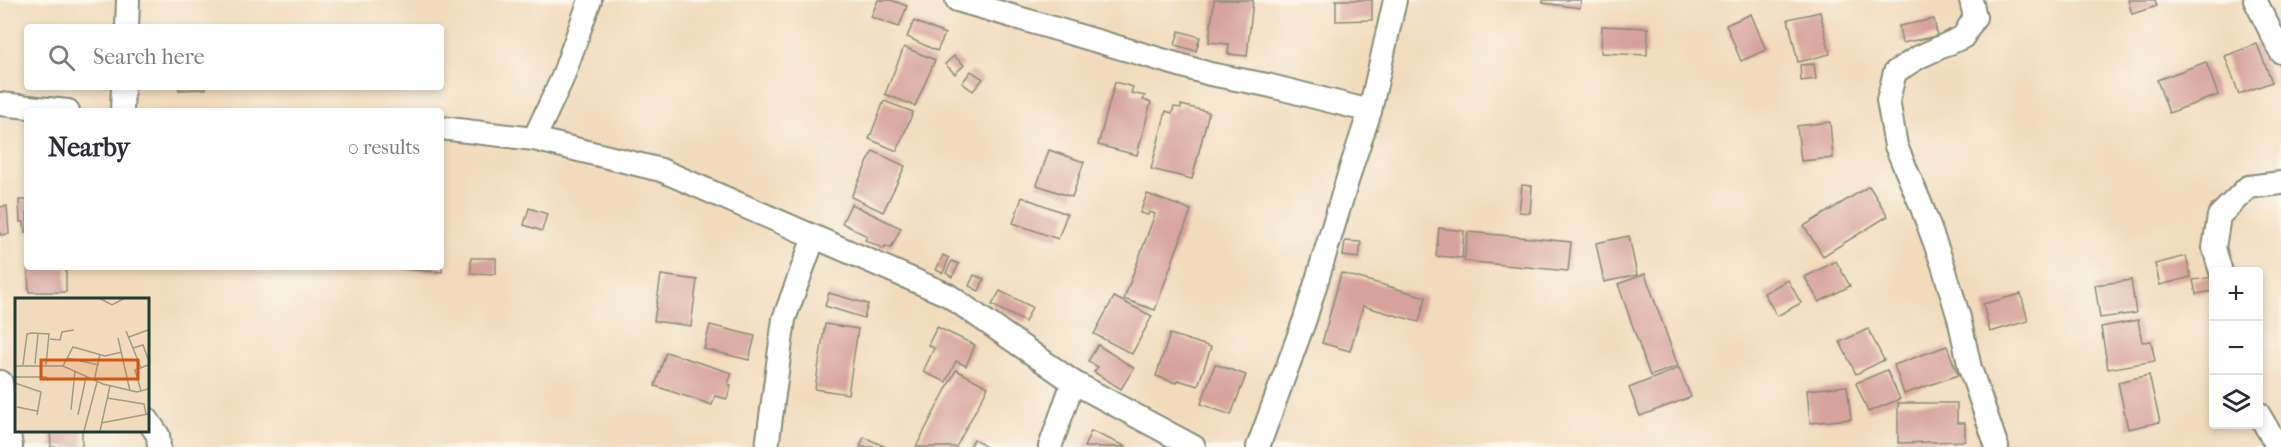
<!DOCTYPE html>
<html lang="en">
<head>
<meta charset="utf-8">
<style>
	:root { --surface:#fff; --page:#f7f7f7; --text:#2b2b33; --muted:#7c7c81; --line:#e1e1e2 }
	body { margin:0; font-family:"IM FELL French Canon",serif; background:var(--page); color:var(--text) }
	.controls { position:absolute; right:18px; bottom:18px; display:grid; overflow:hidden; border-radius:6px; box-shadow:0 3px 9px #0003 }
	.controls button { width:54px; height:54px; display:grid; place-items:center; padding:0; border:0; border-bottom:2px solid var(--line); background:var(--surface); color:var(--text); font:30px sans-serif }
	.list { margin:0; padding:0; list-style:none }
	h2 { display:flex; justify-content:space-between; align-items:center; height:78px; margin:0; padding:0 24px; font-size:26px }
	h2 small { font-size:20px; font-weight:400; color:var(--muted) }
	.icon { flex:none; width:33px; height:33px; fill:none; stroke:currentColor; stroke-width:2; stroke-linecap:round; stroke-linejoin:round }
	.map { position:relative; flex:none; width:2281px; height:447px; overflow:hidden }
	.search { position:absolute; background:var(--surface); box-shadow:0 3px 9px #0003; left:24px; top:24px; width:420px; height:66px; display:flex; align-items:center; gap:15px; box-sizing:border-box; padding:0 21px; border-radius:6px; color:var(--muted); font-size:22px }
	.panel { position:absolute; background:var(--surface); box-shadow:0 3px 9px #0003; left:24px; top:108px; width:420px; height:162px; border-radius:6px }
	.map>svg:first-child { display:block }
	.building { fill:#d6a29b }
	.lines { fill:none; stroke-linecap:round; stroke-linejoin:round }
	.minor-casing { stroke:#888c78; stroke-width:26 }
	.minor { stroke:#fff; stroke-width:22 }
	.inset-road { fill:none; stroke:#9d9c86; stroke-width:1.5 }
	.view { fill:#d45610; fill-opacity:0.15; stroke:#d45610; stroke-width:3 }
	.inset-edge { fill:none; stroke:#1f3d34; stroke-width:3 }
</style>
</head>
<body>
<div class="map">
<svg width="2281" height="447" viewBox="0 0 2281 447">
	<rect width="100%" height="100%" fill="#fbf7ec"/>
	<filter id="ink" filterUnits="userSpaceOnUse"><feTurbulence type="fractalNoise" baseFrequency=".0167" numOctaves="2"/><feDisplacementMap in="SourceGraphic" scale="12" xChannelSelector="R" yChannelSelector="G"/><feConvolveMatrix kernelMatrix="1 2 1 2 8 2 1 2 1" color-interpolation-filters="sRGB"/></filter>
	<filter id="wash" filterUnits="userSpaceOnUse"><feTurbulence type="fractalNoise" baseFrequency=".008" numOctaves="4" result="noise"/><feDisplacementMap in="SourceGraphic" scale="24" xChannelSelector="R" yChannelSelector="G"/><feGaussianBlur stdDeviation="1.35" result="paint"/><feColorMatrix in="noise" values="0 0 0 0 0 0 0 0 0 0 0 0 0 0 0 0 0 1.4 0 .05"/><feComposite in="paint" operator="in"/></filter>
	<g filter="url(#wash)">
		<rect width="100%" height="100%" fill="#f1dbbc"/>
		<g id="blocks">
			<g class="building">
				<polygon points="878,0 891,0 907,6 899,27 871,17"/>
				<polygon points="1214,0 1253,0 1247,56 1228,54 1229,44 1209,42"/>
				<polygon points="1336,0 1372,0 1372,20 1336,21"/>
				<polygon points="1543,0 1581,0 1580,8 1543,3"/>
				<polygon points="2128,0 2155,0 2157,6 2132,14"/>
				<polygon points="1820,12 1830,54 1798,62 1788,19"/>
				<polygon points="1751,14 1766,50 1741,61 1726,25"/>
				<polygon points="1934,19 1937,36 1902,43 1899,26"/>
				<polygon points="914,21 945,34 937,51 907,37"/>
				<polygon points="1602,26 1648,28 1647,55 1601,53"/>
				<polygon points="1179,31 1200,37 1196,51 1175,45"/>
				<polygon points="2257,44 2272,82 2239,94 2225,56"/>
				<polygon points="904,47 935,60 915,106 885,94"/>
				<polygon points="954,56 964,65 955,74 945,64"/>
				<polygon points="2206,62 2218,95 2169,113 2157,80"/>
				<polygon points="1814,64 1816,79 1801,81 1800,65"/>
				<polygon points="971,71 983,79 973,91 962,83"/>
				<polygon points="1115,82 1133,87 1131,93 1145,96 1143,100 1151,102 1137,155 1098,145"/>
				<polygon points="179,87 206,87 206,89 179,90"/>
				<polygon points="884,101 913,112 897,151 869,139"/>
				<polygon points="1181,105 1209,112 1192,179 1151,169 1166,111 1172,113 1174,107 1181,108"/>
				<polygon points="1830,122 1833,158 1801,161 1797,126"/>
				<polygon points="1049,150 1084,162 1072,197 1037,185"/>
				<polygon points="873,151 905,166 883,212 851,197"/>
				<polygon points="1522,185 1532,186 1530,213 1519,212"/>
				<polygon points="1869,186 1888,216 1823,256 1804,226"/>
				<polygon points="1147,194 1191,210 1155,310 1124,299 1155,214 1149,212 1148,215 1140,213"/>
				<polygon points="1022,197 1067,214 1058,239 1013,223"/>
				<polygon points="19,200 27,200 27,233 25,233 24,222 20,222"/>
				<polygon points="851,204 901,228 891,248 885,246 884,249 865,240 867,236 842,223"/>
				<polygon points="7,206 9,234 0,235 0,207"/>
				<polygon points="529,208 547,214 542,231 524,225"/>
				<polygon points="1439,228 1464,231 1462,258 1436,256"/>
				<polygon points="1468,232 1571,242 1568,271 1464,261"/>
				<polygon points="1629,236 1637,275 1604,282 1596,243"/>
				<polygon points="1345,241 1361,242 1359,258 1343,256"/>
				<polygon points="943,255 949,258 943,273 936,270"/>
				<polygon points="2186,256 2191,277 2160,285 2155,264"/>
				<polygon points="471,258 496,258 496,274 471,273"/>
				<polygon points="952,261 959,264 952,277 946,273"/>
				<polygon points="1836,261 1850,286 1819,302 1805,277"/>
				<polygon points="28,267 66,267 66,292 29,292"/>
				<polygon points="403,267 442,267 442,272 402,269"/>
				<polygon points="1341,273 1426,297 1419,322 1363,306 1350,351 1322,343"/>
				<polygon points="1645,274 1678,366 1650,376 1618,284"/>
				<polygon points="661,275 697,280 691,326 654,321"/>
				<polygon points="974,275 984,279 979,291 969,286"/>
				<polygon points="2213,277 2214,291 2196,294 2193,280"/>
				<polygon points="1788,280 1801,303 1777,316 1764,293"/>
				<polygon points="2131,280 2136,313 2100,318 2095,285"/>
				<polygon points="1000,291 1032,307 1025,322 992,305"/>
				<polygon points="829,293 868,304 864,318 825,306"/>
				<polygon points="2021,294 2028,321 1990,332 1983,304"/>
				<polygon points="1114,297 1152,316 1132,354 1094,334"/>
				<polygon points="2138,320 2142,342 2151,341 2155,361 2108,369 2101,327"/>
				<polygon points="825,324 858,329 848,394 815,389"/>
				<polygon points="710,325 755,336 749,360 704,349"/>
				<polygon points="937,327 975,345 966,366 956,361 946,382 923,372 934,348 928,345"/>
				<polygon points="1868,329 1884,360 1856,374 1840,342"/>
				<polygon points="1170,334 1211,347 1198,386 1178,380 1176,383 1156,376"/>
				<polygon points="1098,345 1134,368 1121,389 1094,372 1098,367 1088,361"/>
				<polygon points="1947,346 1958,375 1904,394 1894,365"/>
				<polygon points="666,352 732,373 728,384 731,385 727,399 715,396 712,405 655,386"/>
				<polygon points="1215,364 1246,375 1231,415 1201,404"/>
				<polygon points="1679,368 1691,397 1640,416 1629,388"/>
				<polygon points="956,370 988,387 956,447 916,447"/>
				<polygon points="1887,370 1900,399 1868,412 1856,383"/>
				<polygon points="2149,375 2160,422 2128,429 2118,382"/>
				<polygon points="1847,386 1851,419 1810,423 1807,390"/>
				<polygon points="1898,403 1957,403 1957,423 1965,423 1965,441 1898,443"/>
				<polygon points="50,430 82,430 82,447 51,447"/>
				<polygon points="1091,431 1127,447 1084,447"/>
				<polygon points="864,437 886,447 860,447"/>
				<polygon points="974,439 986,447 969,447"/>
			</g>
		</g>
	</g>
	<g filter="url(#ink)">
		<use href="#blocks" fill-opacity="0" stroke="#888c78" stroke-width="1.5"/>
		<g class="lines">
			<g class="minor-casing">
				<g id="minor">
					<polyline points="957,0 1210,74 1267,85 1370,111"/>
					<polyline points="1971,0 1975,17 1963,37 1919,57 1895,72 1888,100 1896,146 1921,205 1943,265 1959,318 1970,368 1997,447"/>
					<polyline points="2255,0 2281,52"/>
					<polyline points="127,27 128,0"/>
					<polyline points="0,104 68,111"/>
					<polyline points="122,111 123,87"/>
					<polyline points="441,128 534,139 661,170 948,295 1073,382 1194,447"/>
					<polyline points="534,139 562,79 590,0"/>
					<polyline points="2221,272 2214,248 2219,216 2248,187 2281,183"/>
					<polyline points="1,382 11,447"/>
					<polyline points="2258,413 2278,447"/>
					<polyline points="147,419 158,435 159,447"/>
					<polyline points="767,447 784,319 814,237"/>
					<polyline points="1050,447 1073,382"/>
					<polyline points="1258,447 1305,319 1352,165 1370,111 1395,0"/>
				</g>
			</g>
			<use href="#minor" class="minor"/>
		</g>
	</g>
	<g transform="translate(15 298)">
		<rect width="134" height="134" fill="#f1dbbc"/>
		<path class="inset-road" d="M 84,0 L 97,7 L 110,0M 111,33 L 126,70M 114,39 L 133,32M 103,40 L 115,93M 35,41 L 45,42 L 47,34 L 59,32M 118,50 L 128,47 L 133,61M 52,60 L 84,67M 20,66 L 23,36M 8,67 L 12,36 L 17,35 L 34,36 L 31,67M 0,68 L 48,68 L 88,86 L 122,94 L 133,91M 48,68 L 58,49 L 90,58 L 107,54M 0,79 L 31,79 L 33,83M 79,83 L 85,56M 0,85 L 26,94 L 22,117M 126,93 L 120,72 L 133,67M 92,100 L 129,106 L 131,116M 2,109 L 22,113M 56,112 L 60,73M 63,117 L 71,79M 86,125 L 133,116M 69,133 L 82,84M 85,133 L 95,88"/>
		<path class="view" d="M 26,62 L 123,62 L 123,81 L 26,81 Z"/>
		<rect width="134" height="134" class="inset-edge"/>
	</g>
</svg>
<div class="controls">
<button>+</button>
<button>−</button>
<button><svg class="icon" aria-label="layers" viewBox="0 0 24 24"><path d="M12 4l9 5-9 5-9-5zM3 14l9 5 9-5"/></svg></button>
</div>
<div class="search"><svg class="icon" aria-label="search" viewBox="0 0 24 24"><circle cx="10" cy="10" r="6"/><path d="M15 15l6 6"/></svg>Search here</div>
<section class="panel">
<h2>Nearby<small>0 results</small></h2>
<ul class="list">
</ul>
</section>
</div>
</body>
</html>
